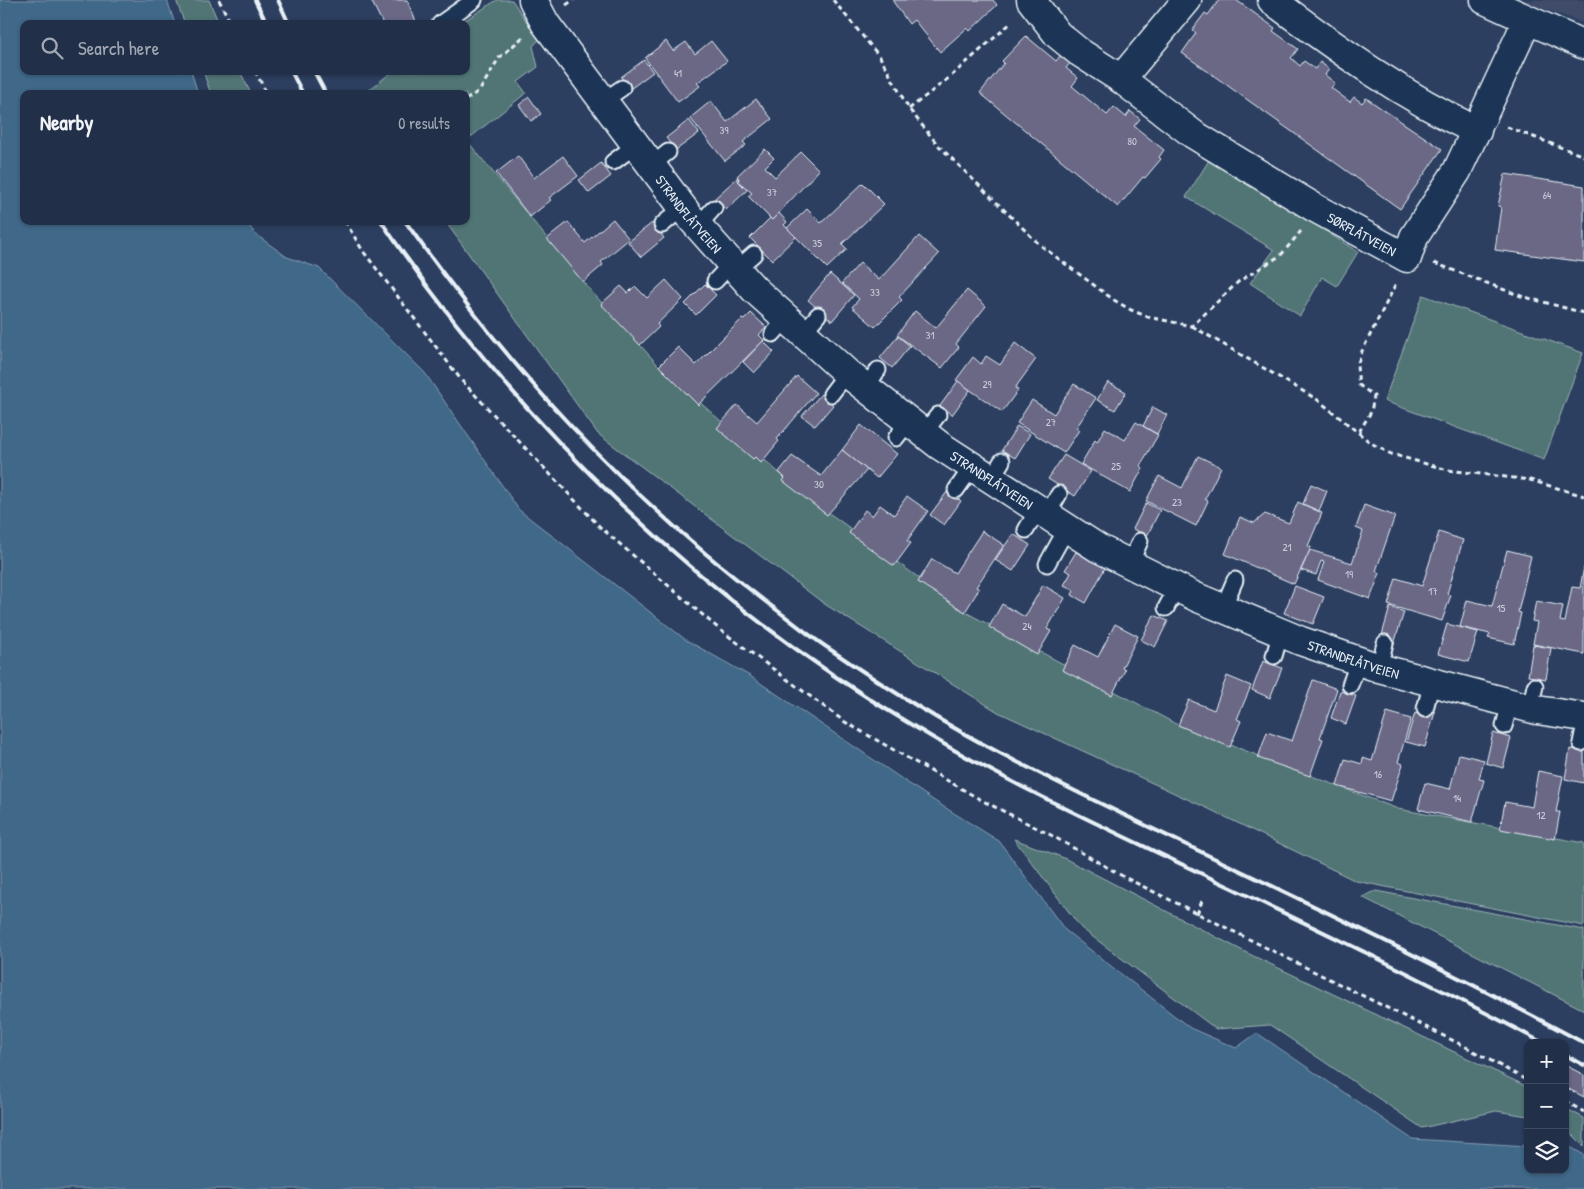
<!DOCTYPE html>
<html lang="en">
<head>
<meta charset="utf-8">
<style>
	:root { --surface:#212f48; --page:#2d3b52; --text:#f1f3f6; --muted:#a2a9b4; --line:#3e4a60 }
	body { margin:0; font-family:"Patrick Hand",sans-serif; background:var(--page); color:var(--text) }
	.controls { position:absolute; right:15px; bottom:15px; display:grid; overflow:hidden; border-radius:10px; box-shadow:0 1px 4px #0004 }
	.controls button { width:45px; height:45px; display:grid; place-items:center; padding:0; border:0; border-bottom:1px solid var(--line); background:var(--surface); color:var(--text); font:25px sans-serif }
	.list { margin:0; padding:0; list-style:none }
	h2 { display:flex; justify-content:space-between; align-items:center; height:65px; margin:0; padding:0 20px; font-size:21px }
	h2 small { font-size:16px; font-weight:400; color:var(--muted) }
	.icon { flex:none; width:28px; height:28px; fill:none; stroke:currentColor; stroke-width:2; stroke-linecap:round; stroke-linejoin:round }
	.map { position:relative; flex:none; width:1584px; height:1189px; overflow:hidden }
	.search { position:absolute; background:var(--surface); box-shadow:0 1px 4px #0004; left:20px; top:20px; width:450px; height:55px; display:flex; align-items:center; gap:12px; box-sizing:border-box; padding:0 18px; border-radius:10px; color:var(--muted); font-size:19px }
	.panel { position:absolute; background:var(--surface); box-shadow:0 1px 4px #0004; left:20px; top:90px; width:450px; height:135px; border-radius:10px }
	.map>svg:first-child { display:block }
	.built { fill:#3f4b6b }
	.green { fill:#517474; stroke:#9cb2b6 }
	.water { fill:#406888; stroke:#839fb5 }
	.building { fill:#6a6785; stroke:#e8f1f8 }
	.lines { fill:none; stroke-linecap:round; stroke-linejoin:round }
	.lane-casing { stroke:#e8f1f8; stroke-width:19 }
	.street-casing { stroke:#e8f1f8; stroke-width:31 }
	.path { stroke:#e8f1f8; stroke-width:3; stroke-dasharray:5 4; stroke-linecap:butt }
	.lane { stroke:#1d3557; stroke-width:15 }
	.street { stroke:#1d3557; stroke-width:28 }
	.rail { stroke:#e8f1f8; stroke-width:4 }
	.labels { text-anchor:middle; dominant-baseline:central; stroke-width:4; stroke-linejoin:round; paint-order:stroke }
	.number-label { font-size:11px; fill:#c8cedb }
	.street-label { font-size:14px; fill:#e8f1f8; stroke:#1d3557 }
</style>
</head>
<body>
<div class="map">
<svg width="1584" height="1189" viewBox="0 0 1584 1189">
	<rect width="100%" height="100%" fill="#2c3f60"/>
	<filter id="ink" filterUnits="userSpaceOnUse"><feTurbulence type="fractalNoise" baseFrequency=".02" numOctaves="2"/><feDisplacementMap in="SourceGraphic" scale="10" xChannelSelector="R" yChannelSelector="G"/><feConvolveMatrix kernelMatrix="1 2 1 2 8 2 1 2 1" color-interpolation-filters="sRGB"/></filter>
	<g filter="url(#ink)">
		<polygon class="built" points="1520,0 1584,0 1584,23"/>
		<g class="green">
			<polygon points="176,0 209,0 219,24 185,24"/>
			<polygon points="497,0 512,0 539,40 533,46 538,67 518,82 526,93 472,136 466,139 466,94 364,94 393,71 466,71 466,24 459,24"/>
			<polygon points="203,71 240,71 251,94 211,94"/>
			<polygon points="469,143 583,282 659,366 804,495 969,614 1178,725 1398,809 1584,843 1584,926 1356,881 1209,809 998,712 826,605 598,434 445,221 466,221 466,145"/>
			<polygon points="1211,157 1358,252 1337,286 1322,277 1300,316 1250,283 1274,250 1186,197"/>
			<polygon points="1423,295 1583,353 1544,460 1384,401"/>
			<polygon points="1014,839 1064,858 1247,953 1528,1087 1528,1116 1496,1111 1422,1128 1270,1025 1216,1029 1081,928"/>
			<polygon points="1376,891 1584,930 1584,1010 1362,897"/>
			<polygon points="1565,1108 1584,1118 1584,1146 1565,1127"/>
		</g>
		<polygon class="water" points="0,0 167,0 175,24 24,24 24,71 191,71 198,94 24,94 24,221 246,221 255,234 287,257 319,268 425,373 519,510 686,640 750,676 936,802 999,841 1065,930 1190,1028 1236,1048 1257,1033 1412,1139 1528,1146 1528,1170 1565,1170 1565,1148 1572,1148 1584,1155 1584,1189 0,1189"/>
		<g class="building">
			<polygon points="371,0 407,0 417,24 383,24"/>
			<polygon points="892,0 993,0 997,5 970,31 967,28 940,52 914,20 909,24"/>
			<polygon points="1219,0 1236,0 1275,28 1273,31 1298,49 1291,58 1300,66 1304,61 1315,69 1320,62 1329,69 1325,75 1335,83 1331,88 1350,102 1354,97 1362,103 1366,98 1442,149 1400,209 1182,53 1196,33 1192,30 1205,13 1208,15"/>
			<polygon points="1026,36 1056,61 1061,55 1071,62 1066,68 1078,78 1072,86 1107,115 1114,107 1126,117 1130,111 1140,119 1134,126 1164,150 1159,157 1161,159 1145,178 1143,177 1118,207 980,93 1004,63 1002,61"/>
			<polygon points="666,41 673,51 686,42 695,54 711,41 727,61 697,83 700,86 678,102 645,58"/>
			<polygon points="644,60 653,72 630,89 621,77"/>
			<polygon points="529,97 541,114 531,121 519,105"/>
			<polygon points="756,99 772,119 743,142 746,145 725,161 690,118 711,101 727,122"/>
			<polygon points="689,120 699,133 676,150 666,138"/>
			<polygon points="765,149 774,158 765,167 775,177 801,152 819,170 772,220 748,196 752,193 738,181 739,179 737,176"/>
			<polygon points="518,156 534,178 563,156 578,176 549,198 551,200 530,217 496,173"/>
			<polygon points="601,163 611,176 589,193 579,180"/>
			<polygon points="1505,174 1584,186 1584,262 1495,250 1501,207 1498,206"/>
			<polygon points="738,177 738,181 747,190 726,210 715,198"/>
			<polygon points="863,183 884,204 842,244 847,249 827,268 787,228 807,209 821,223"/>
			<polygon points="779,213 787,222 784,225 796,237 772,260 750,238 770,218 772,220"/>
			<polygon points="613,219 629,239 601,262 603,265 583,282 547,239 568,222 585,243"/>
			<polygon points="652,223 664,238 641,257 628,242"/>
			<polygon points="919,236 939,254 899,297 902,300 875,327 852,307 859,299 842,283 860,263 879,280"/>
			<polygon points="830,274 854,295 832,321 808,300"/>
			<polygon points="666,280 683,299 657,324 659,327 640,345 601,304 621,286 628,293 635,286 647,298"/>
			<polygon points="705,284 716,295 696,315 685,304"/>
			<polygon points="967,290 986,306 956,344 959,347 942,368 897,335 915,311 936,328"/>
			<polygon points="751,313 766,327 759,335 764,340 698,405 659,366 678,347 696,365 742,319 744,320"/>
			<polygon points="898,336 910,346 892,368 880,358"/>
			<polygon points="763,341 774,352 754,373 743,362"/>
			<polygon points="1015,343 1036,359 1015,388 1018,390 1002,412 956,380 973,357 981,364 986,356 1000,365"/>
			<polygon points="797,376 816,393 777,439 779,441 761,463 755,457 753,459 717,428 737,405 757,422"/>
			<polygon points="958,381 970,390 952,415 940,406"/>
			<polygon points="1108,382 1126,392 1115,410 1097,400"/>
			<polygon points="1074,384 1096,398 1076,428 1079,430 1064,453 1017,423 1032,400 1054,414"/>
			<polygon points="821,394 833,405 815,426 802,416"/>
			<polygon points="1153,407 1167,415 1157,434 1143,426"/>
			<polygon points="1136,422 1158,435 1140,466 1143,468 1130,492 1081,464 1095,440 1097,442 1105,428 1125,440"/>
			<polygon points="861,425 897,454 877,478 842,450"/>
			<polygon points="1017,426 1030,434 1015,458 1002,450"/>
			<polygon points="842,450 867,470 827,515 783,481 785,478 779,472 792,456 821,476"/>
			<polygon points="1064,455 1091,471 1075,496 1048,479"/>
			<polygon points="1198,456 1221,467 1205,499 1208,501 1196,526 1146,501 1159,476 1182,488"/>
			<polygon points="1311,484 1327,491 1319,511 1303,504"/>
			<polygon points="947,492 961,501 944,525 930,515"/>
			<polygon points="907,496 928,511 907,541 911,543 894,566 849,533 865,510 872,516 880,505 894,515"/>
			<polygon points="1298,502 1322,513 1308,546 1311,547 1310,550 1294,584 1225,554 1240,517 1254,523 1265,514 1289,523"/>
			<polygon points="1146,503 1160,510 1147,536 1133,529"/>
			<polygon points="1364,505 1395,516 1376,571 1380,573 1370,599 1318,580 1324,562 1321,561 1316,575 1301,570 1310,550 1352,563 1363,531 1356,528"/>
			<polygon points="982,531 1004,545 976,587 979,589 965,612 918,582 932,559 955,573"/>
			<polygon points="1439,532 1463,540 1447,594 1451,595 1442,621 1388,605 1396,578 1422,586"/>
			<polygon points="1013,534 1030,545 1013,571 995,560"/>
			<polygon points="1507,550 1531,556 1518,612 1521,613 1514,644 1488,638 1490,634 1460,627 1467,600 1492,606"/>
			<polygon points="1076,552 1105,568 1086,603 1072,595 1074,590 1064,585 1071,573 1065,570"/>
			<polygon points="1584,567 1584,654 1533,644 1537,622 1532,621 1536,601 1563,606 1560,621 1565,622 1572,587 1580,588"/>
			<polygon points="1043,585 1065,598 1047,629 1051,631 1037,655 989,627 1002,604 1025,617"/>
			<polygon points="1295,586 1324,597 1313,624 1284,613"/>
			<polygon points="1390,607 1404,612 1394,644 1391,643 1392,638 1382,635"/>
			<polygon points="1154,615 1168,621 1155,647 1141,640"/>
			<polygon points="1115,624 1138,636 1122,668 1125,670 1112,695 1062,670 1075,645 1098,657"/>
			<polygon points="1447,624 1478,632 1469,662 1438,654"/>
			<polygon points="1533,645 1551,648 1546,679 1528,676"/>
			<polygon points="1263,661 1282,668 1270,698 1252,690"/>
			<polygon points="1227,676 1251,686 1237,719 1241,721 1230,747 1178,725 1189,700 1214,710"/>
			<polygon points="1313,680 1337,689 1320,738 1323,739 1310,776 1258,758 1267,732 1292,741"/>
			<polygon points="1340,691 1356,696 1346,724 1331,718"/>
			<polygon points="1431,710 1435,712 1425,747 1406,742 1415,713 1429,717"/>
			<polygon points="1387,712 1411,719 1398,762 1403,764 1391,801 1337,786 1345,759 1362,764 1363,758 1372,761"/>
			<polygon points="1493,733 1511,738 1503,768 1486,763"/>
			<polygon points="1570,749 1584,751 1584,783 1565,779"/>
			<polygon points="1459,754 1484,760 1479,779 1484,780 1472,822 1418,809 1425,783 1450,789"/>
			<polygon points="1538,771 1563,776 1556,812 1560,812 1555,839 1500,829 1505,802 1532,807"/>
			<polygon points="1565,1065 1584,1075 1584,1097 1565,1087"/>
		</g>
		<g class="lines">
			<g class="lane-casing">
				<g id="lane">
					<polyline points="440,24 474,0"/>
					<polyline points="603,101 622,88"/>
					<polyline points="613,162 636,145"/>
					<polyline points="651,166 668,152"/>
					<polyline points="662,225 683,207"/>
					<polyline points="698,226 714,208"/>
					<polyline points="737,269 754,254"/>
					<polyline points="715,281 732,263"/>
					<polyline points="803,333 818,315"/>
					<polyline points="773,334 787,318"/>
					<polyline points="866,387 878,370"/>
					<polyline points="831,394 847,373"/>
					<polyline points="924,433 938,415"/>
					<polyline points="896,438 909,421"/>
					<polyline points="991,479 1002,461"/>
					<polyline points="956,490 972,467"/>
					<polyline points="1047,515 1059,494"/>
					<polyline points="1026,530 1038,509"/>
					<polyline points="1047,564 1067,528"/>
					<polyline points="1130,564 1140,541"/>
					<polyline points="1166,608 1177,587"/>
					<polyline points="1223,608 1235,580"/>
					<polyline points="1274,656 1281,632"/>
					<polyline points="1379,668 1385,643"/>
					<polyline points="1350,685 1359,661"/>
					<polyline points="1530,708 1535,686"/>
					<polyline points="1425,709 1432,682"/>
					<polyline points="1504,726 1510,703"/>
					<polyline points="1581,743 1584,728"/>
				</g>
			</g>
			<g class="street-casing">
				<g id="street">
					<path id="s1" d="M 533,0 L 545,23 L 689,216 L 754,289 L 847,373 L 939,445 L 1098,548 L 1196,597 L 1301,641 L 1379,668 L 1537,710 L 1584,717"/>
					<path id="s2" d="M 1031,0 L 1058,35 L 1079,52 L 1121,79 L 1193,134 L 1315,208 L 1407,258 L 1414,237 L 1457,171 L 1527,21"/>
					<path d="M 1272,0 C 1337,49 1403,96 1477,131"/>
					<polyline points="1485,0 1584,45"/>
					<polyline points="1121,79 1187,0"/>
				</g>
			</g>
			<g class="path">
				<polyline points="219,0 231,24"/>
				<polyline points="833,0 880,57 909,109 938,145 1040,245 1114,300 1131,310 1148,317 1192,326 1238,282 1281,255 1301,231"/>
				<polyline points="566,5 574,0"/>
				<polyline points="255,71 267,94"/>
				<polyline points="466,100 480,90 499,58 523,37"/>
				<polyline points="909,109 950,77 1012,22"/>
				<polyline points="1507,127 1584,156"/>
				<polyline points="345,221 363,251 462,381 600,527 719,629 845,722 983,801 1049,834 1126,878 1466,1047 1528,1081"/>
				<polyline points="1434,263 1521,296 1584,313"/>
				<polyline points="1192,326 1318,400 1371,443 1391,454 1448,470 1530,480 1584,496"/>
				<polyline points="1359,432 1371,412 1374,396 1359,385 1357,366 1362,351 1397,282"/>
				<polyline points="1197,914 1202,901"/>
				<polyline points="1565,1101 1584,1112"/>
			</g>
			<use href="#lane" class="lane"/>
			<use href="#street" class="street"/>
			<g class="rail">
				<polyline points="255,0 267,24"/>
				<polyline points="278,0 289,24"/>
				<polyline points="291,71 303,94"/>
				<polyline points="314,71 326,94"/>
				<path d="M 381,221 C 521,428 705,603 920,730 C 1009,784 1104,827 1198,872 C 1314,927 1429,982 1543,1043"/>
				<path d="M 405,221 C 508,367 624,494 766,602 C 788,618 809,636 831,650 C 885,687 942,723 1000,753 C 1080,795 1162,833 1243,872 C 1358,927 1472,983 1584,1043"/>
				<polyline points="1565,1055 1584,1065"/>
			</g>
		</g>
	</g>
	<g class="labels">
		<g class="number-label">
			<text x="678" y="73">41</text>
			<text x="724" y="130">39</text>
			<text x="1132" y="141">80</text>
			<text x="772" y="192">37</text>
			<text x="1547" y="195">64</text>
			<text x="817" y="243">35</text>
			<text x="875" y="292">33</text>
			<text x="930" y="335">31</text>
			<text x="987" y="384">29</text>
			<text x="1051" y="422">27</text>
			<text x="1116" y="466">25</text>
			<text x="819" y="484">30</text>
			<text x="1177" y="502">23</text>
			<text x="1287" y="547">21</text>
			<text x="1349" y="574">19</text>
			<text x="1433" y="591">17</text>
			<text x="1501" y="608">15</text>
			<text x="1027" y="626">24</text>
			<text x="1378" y="774">16</text>
			<text x="1457" y="798">14</text>
			<text x="1541" y="815">12</text>
		</g>
		<g class="street-label">
			<text stroke="none"><textPath href="#s1" startOffset="265">STRANDFLÅTVEIEN</textPath></text>
			<text stroke="none"><textPath href="#s2" startOffset="408">SØRFLÅTVEIEN</textPath></text>
			<text stroke="none"><textPath href="#s1" startOffset="670">STRANDFLÅTVEIEN</textPath></text>
			<text stroke="none"><textPath href="#s1" startOffset="1075">STRANDFLÅTVEIEN</textPath></text>
		</g>
	</g>
</svg>
<div class="controls">
<button>+</button>
<button>−</button>
<button><svg class="icon" aria-label="layers" viewBox="0 0 24 24"><path d="M12 4l9 5-9 5-9-5zM3 14l9 5 9-5"/></svg></button>
</div>
<div class="search"><svg class="icon" aria-label="search" viewBox="0 0 24 24"><circle cx="10" cy="10" r="6"/><path d="M15 15l6 6"/></svg>Search here</div>
<section class="panel">
<h2>Nearby<small>0 results</small></h2>
<ul class="list">
</ul>
</section>
</div>
</body>
</html>
